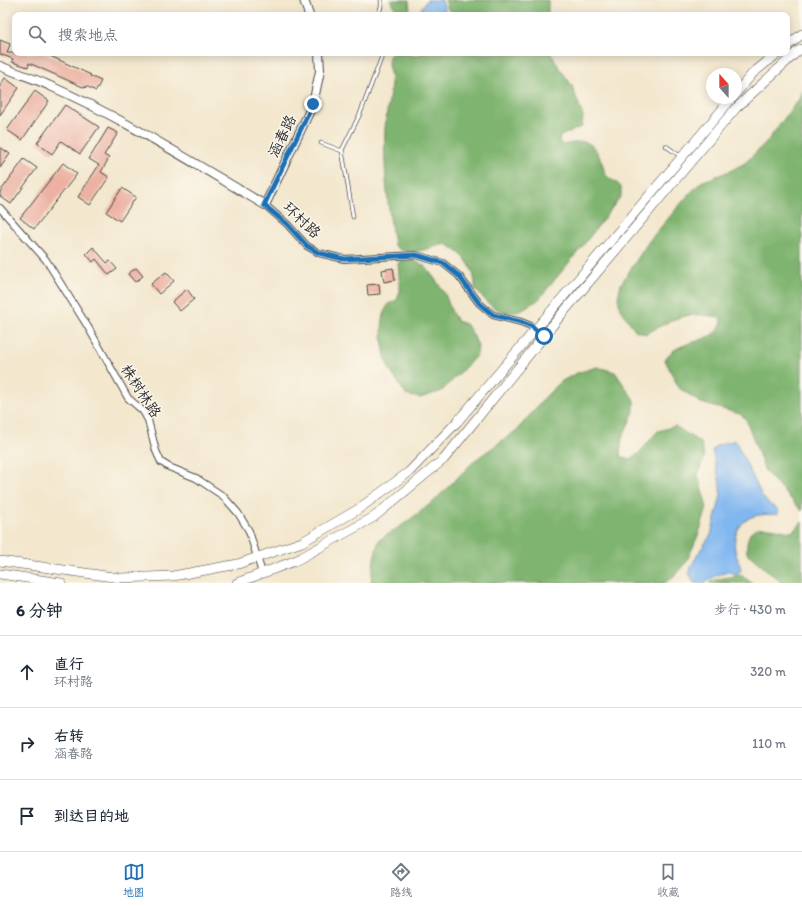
<!DOCTYPE html>
<html lang="zh">
<head>
<meta charset="utf-8">
<style>
	:root { --surface:#fff; --page:#f2f2f3; --text:#1f2937; --muted:#747a83; --line:#e0e1e3; --accent:#1f6fb2 }
	body { margin:0; font-family:Itim,"LXGW WenKai TC",sans-serif; background:var(--page); color:var(--text) }
	.compass { position:absolute; left:706px; top:68px; width:36px; height:36px; border-radius:50%; background:var(--surface); box-shadow:0 2px 10px #0003; rotate:339deg }
	.stop { position:absolute; width:12px; height:12px; margin:-9px; border:3px solid #1f6fb2; border-radius:50%; background:#fff }
	.stop.end { background:#1f6fb2; border-color:#fff; box-shadow:0 1px 4px #0008 }
	.list { margin:0; padding:0; list-style:none }
	h2 { display:flex; justify-content:space-between; align-items:center; height:52px; margin:0; padding:0 16px; font-size:17px }
	h2 small { font-size:13px; font-weight:400; color:var(--muted) }
	.list li { display:grid; grid-template-columns:26px 1fr auto; gap:12px; align-items:center; box-sizing:border-box; height:72px; padding:0 16px; border-top:1px solid var(--line) }
	.list b { display:block; font-size:15px; white-space:nowrap }
	.list p { margin:0; font-size:13px; white-space:nowrap; color:var(--muted) }
	.list em { font-size:13px; font-style:normal; color:var(--muted) }
	.icon { flex:none; width:22px; height:22px; fill:none; stroke:currentColor; stroke-width:2; stroke-linecap:round; stroke-linejoin:round }
	.map { position:relative; flex:none; width:802px; height:583px; overflow:hidden }
	.search { position:absolute; background:var(--surface); box-shadow:0 2px 10px #0003; left:12px; right:12px; top:12px; height:44px; display:flex; align-items:center; gap:10px; box-sizing:border-box; padding:0 14px; border-radius:8px; color:var(--muted); font-size:15px }
	.sheet { height:268px; background:var(--surface) }
	nav { display:flex; justify-content:space-around; align-items:center; box-sizing:border-box; height:56px; border-top:1px solid var(--line); background:var(--surface); font-size:11px; color:var(--muted) }
	nav a { display:grid; justify-items:center; gap:2px }
	nav .on { color:var(--accent) }
	.map>svg:first-child { display:block }
	.forest { fill:#7fb470; stroke:#55704e }
	.water { fill:#81b7f0; stroke:#56718e }
	.building { fill:#ecb1a2 }
	.lines { fill:none; stroke-linecap:round; stroke-linejoin:round }
	.service-casing { stroke:#494743; stroke-width:4.5 }
	.minor-casing { stroke:#494743; stroke-width:8 }
	.tertiary-casing { stroke:#494743; stroke-width:10 }
	.secondary-casing { stroke:#494743; stroke-width:10 }
	.service { stroke:#fff; stroke-width:3 }
	.minor { stroke:#fff; stroke-width:6 }
	.tertiary { stroke:#fff; stroke-width:8 }
	.secondary { stroke:#fff; stroke-width:9 }
	.route { stroke:#1f6fb2; stroke-width:5 }
	.labels { text-anchor:middle; dominant-baseline:central; stroke-width:3; stroke-linejoin:round; paint-order:stroke }
	.street-label { font-size:15px; fill:#2b2b2b; stroke:#fbf7ec }
</style>
</head>
<body>
<div class="map">
<svg width="802" height="583" viewBox="0 0 802 583">
	<rect width="100%" height="100%" fill="#fbf7ec"/>
	<filter id="ink" filterUnits="userSpaceOnUse"><feTurbulence type="fractalNoise" baseFrequency=".025" numOctaves="2"/><feDisplacementMap in="SourceGraphic" scale="8" xChannelSelector="R" yChannelSelector="G"/><feConvolveMatrix kernelMatrix="1 2 1 2 8 2 1 2 1" color-interpolation-filters="sRGB"/></filter>
	<filter id="wash" filterUnits="userSpaceOnUse"><feTurbulence type="fractalNoise" baseFrequency=".012" numOctaves="4" result="noise"/><feDisplacementMap in="SourceGraphic" scale="16" xChannelSelector="R" yChannelSelector="G"/><feGaussianBlur stdDeviation="0.9" result="paint"/><feColorMatrix in="noise" values="0 0 0 0 0 0 0 0 0 0 0 0 0 0 0 0 0 1.4 0 .05"/><feComposite in="paint" operator="in"/></filter>
	<g filter="url(#wash)">
		<rect width="100%" height="100%" fill="#f3e7ce"/>
		<g class="forest">
			<polygon points="390,0 409,0 410,9 403,13 397,11"/>
			<polygon points="445,0 548,0 548,15 450,15"/>
			<path d="M 391,53 L 406,53 L 412,56 L 426,53 L 551,53 L 555,61 L 572,86 L 583,116 L 582,127 L 560,136 L 559,142 L 563,145 C 586,140 592,138 602,163 C 603,166 604,172 606,175 C 609,179 617,182 621,187 L 621,196 L 582,247 L 538,300 L 517,312 L 503,312 L 491,306 L 475,289 C 476,268 464,254 446,244 C 430,247 407,259 394,245 C 388,206 383,168 385,128 C 386,113 390,98 391,83 C 392,71 384,65 391,53 Z"/>
			<path d="M 802,89 L 802,511 L 765,471 L 746,419 L 740,414 L 701,403 L 679,388 L 665,360 C 676,338 718,345 722,321 L 718,317 C 684,311 675,318 646,334 L 636,331 L 620,309 L 618,297 L 621,284 L 634,264 L 649,241 L 690,193 L 701,182 L 730,171 L 745,163 L 768,140 L 799,99 Z"/>
			<path d="M 413,260 L 425,266 L 435,279 L 445,294 L 452,313 L 457,321 L 467,325 L 473,335 L 478,346 L 477,355 L 442,391 L 420,398 L 406,395 C 401,385 392,376 388,366 C 382,351 378,317 389,304 C 391,302 395,301 397,300 L 400,291 L 398,263 L 400,261 Z"/>
			<polygon points="597,367 615,372 634,400 634,412 622,438 620,456 629,460 638,454 658,431 675,426 701,443 704,457 698,475 707,508 699,533 687,561 675,575 665,583 371,583 374,558 379,540 404,524 433,502 475,460 517,430 548,394 562,381 577,373"/>
			<path d="M 802,522 L 802,583 L 782,583 L 747,553 C 745,518 768,528 791,532 L 798,527 Z"/>
			<polygon points="742,575 753,583 710,583 718,579"/>
		</g>
		<g class="water">
			<polygon points="427,0 442,0 446,15 417,15"/>
			<path d="M 735,440 L 762,496 L 769,504 L 779,510 L 778,514 C 772,515 766,514 759,515 C 742,517 732,534 735,550 C 736,558 741,563 741,571 L 736,574 L 729,572 L 717,575 L 705,583 L 694,583 L 689,573 L 690,568 L 701,549 L 711,535 L 721,495 L 719,479 L 712,451 L 716,446 Z"/>
		</g>
		<g id="blocks">
			<g class="building">
				<polygon points="0,40 10,44 7,53 44,53 91,75 90,76 101,81 96,91 86,86 85,88 29,63 28,67 12,62 13,59 0,54"/>
				<polygon points="5,78 19,88 0,115 0,85"/>
				<polygon points="35,91 49,101 22,140 7,130"/>
				<polygon points="65,105 99,127 80,154 61,141 52,154 37,143"/>
				<polygon points="108,128 118,133 104,155 109,158 101,172 109,177 90,205 78,197 99,165 89,159"/>
				<polygon points="0,147 10,154 0,168"/>
				<polygon points="24,159 37,168 11,204 0,196 0,192"/>
				<polygon points="63,163 77,174 34,229 20,218"/>
				<polygon points="122,188 136,197 120,221 106,212"/>
				<polygon points="93,247 107,263 110,261 117,269 109,275 96,259 93,262 86,254"/>
				<polygon points="136,268 143,276 135,282 128,274"/>
				<polygon points="393,268 395,280 384,282 382,270"/>
				<polygon points="166,272 174,281 159,294 151,284"/>
				<polygon points="379,284 380,294 368,295 367,285"/>
				<polygon points="187,289 194,299 180,311 172,302"/>
			</g>
		</g>
	</g>
	<g filter="url(#ink)">
		<use href="#blocks" fill-opacity="0" stroke="#494743" stroke-width="1"/>
		<g class="lines">
			<g class="service-casing">
				<g id="service">
					<path d="M 375,15 C 381,12 382,7 381,0"/>
					<polyline points="321,143 342,151"/>
					<polyline points="666,146 680,156"/>
					<polyline points="353,217 342,150 360,114 381,59 382,53"/>
				</g>
			</g>
			<g class="minor-casing">
				<g id="minor">
					<polyline points="265,205 287,224 307,246 319,253 344,259 416,255 443,263 459,276 479,303 493,315 521,322 531,326 544,336"/>
					<polyline points="0,208 46,260 88,327 128,398 143,411 148,420 156,451 161,462 169,467 196,478 223,496 238,513 249,531 262,573"/>
				</g>
			</g>
			<g class="tertiary-casing">
				<g id="tertiary">
					<polyline points="304,0 309,15"/>
					<path d="M 0,66 C 16,73 33,78 48,85 C 122,117 195,164 265,205 L 313,104 L 320,71 L 319,53"/>
				</g>
			</g>
			<g class="secondary-casing">
				<g id="secondary">
					<polyline points="787,46 802,34"/>
					<polyline points="736,93 753,73 778,53"/>
					<polyline points="0,561 120,578 173,576 238,564 302,542 357,510 409,472 457,422 732,98"/>
					<polyline points="0,574 61,583"/>
					<polyline points="237,583 297,560 374,517 444,459 561,315 736,108 798,51 802,49"/>
				</g>
			</g>
			<use href="#service" class="service"/>
			<use href="#minor" class="minor"/>
			<use href="#tertiary" class="tertiary"/>
			<use href="#secondary" class="secondary"/>
		</g>
	</g>
	<g class="lines" filter="url(#ink)">
		<polyline class="route" points="313,104 264,205 287,224 307,246 319,253 344,259 416,255 443,263 459,276 479,303 493,315 521,322 531,326 544,336"/>
	</g>
	<g class="labels">
		<g class="street-label">
			<text transform="translate(282 136) rotate(-64)">涵春路</text>
			<text transform="translate(302 220) rotate(43)">环村路</text>
			<text transform="translate(141 391) rotate(57)">株树林路</text>
		</g>
	</g>
</svg>
<svg class="compass" viewBox="-18 -18 36 36"><path d="M0-13l5 13h-10z" fill="#e53935"/><path d="M0 13l5-13h-10z" fill="#747a83"/></svg>
<div class="stop" style="left:544px;top:336px"></div>
<div class="stop end" style="left:313px;top:104px"></div>
<div class="search"><svg class="icon" aria-label="search" viewBox="0 0 24 24"><circle cx="10" cy="10" r="6"/><path d="M15 15l6 6"/></svg>搜索地点</div>
</div>
<section class="sheet">
<h2>6 分钟<small>步行 · 430 m</small></h2>
<ul class="list">
<li><svg class="icon" aria-label="ahead" viewBox="0 0 24 24"><path d="M12 20V5M6 11l6-6 6 6"/></svg><div><b>直行</b><p>环村路</p></div><em>320 m</em></li>
<li><svg class="icon" aria-label="right" viewBox="0 0 24 24"><path d="M7 20v-9h11M14 6l5 5-5 5"/></svg><div><b>右转</b><p>涵春路</p></div><em>110 m</em></li>
<li><svg class="icon" aria-label="arrive" viewBox="0 0 24 24"><path d="M6 21V4h12l-3 4 3 4H6"/></svg><div><b>到达目的地</b></div></li>
</ul>
</section>
<nav>
<a class="on"><svg class="icon" aria-label="map" viewBox="0 0 24 24"><path d="M3 6l6-2 6 2 6-2v14l-6 2-6-2-6 2zM9 4v14M15 6v14"/></svg>地图</a>
<a><svg class="icon" aria-label="directions" viewBox="0 0 24 24"><path d="M12 3l9 9-9 9-9-9zM9 14v-3h6M13 9l2 2-2 2"/></svg>路线</a>
<a><svg class="icon" aria-label="saved" viewBox="0 0 24 24"><path d="M7 4h10v16l-5-4-5 4z"/></svg>收藏</a>
</nav>
</body>
</html>
